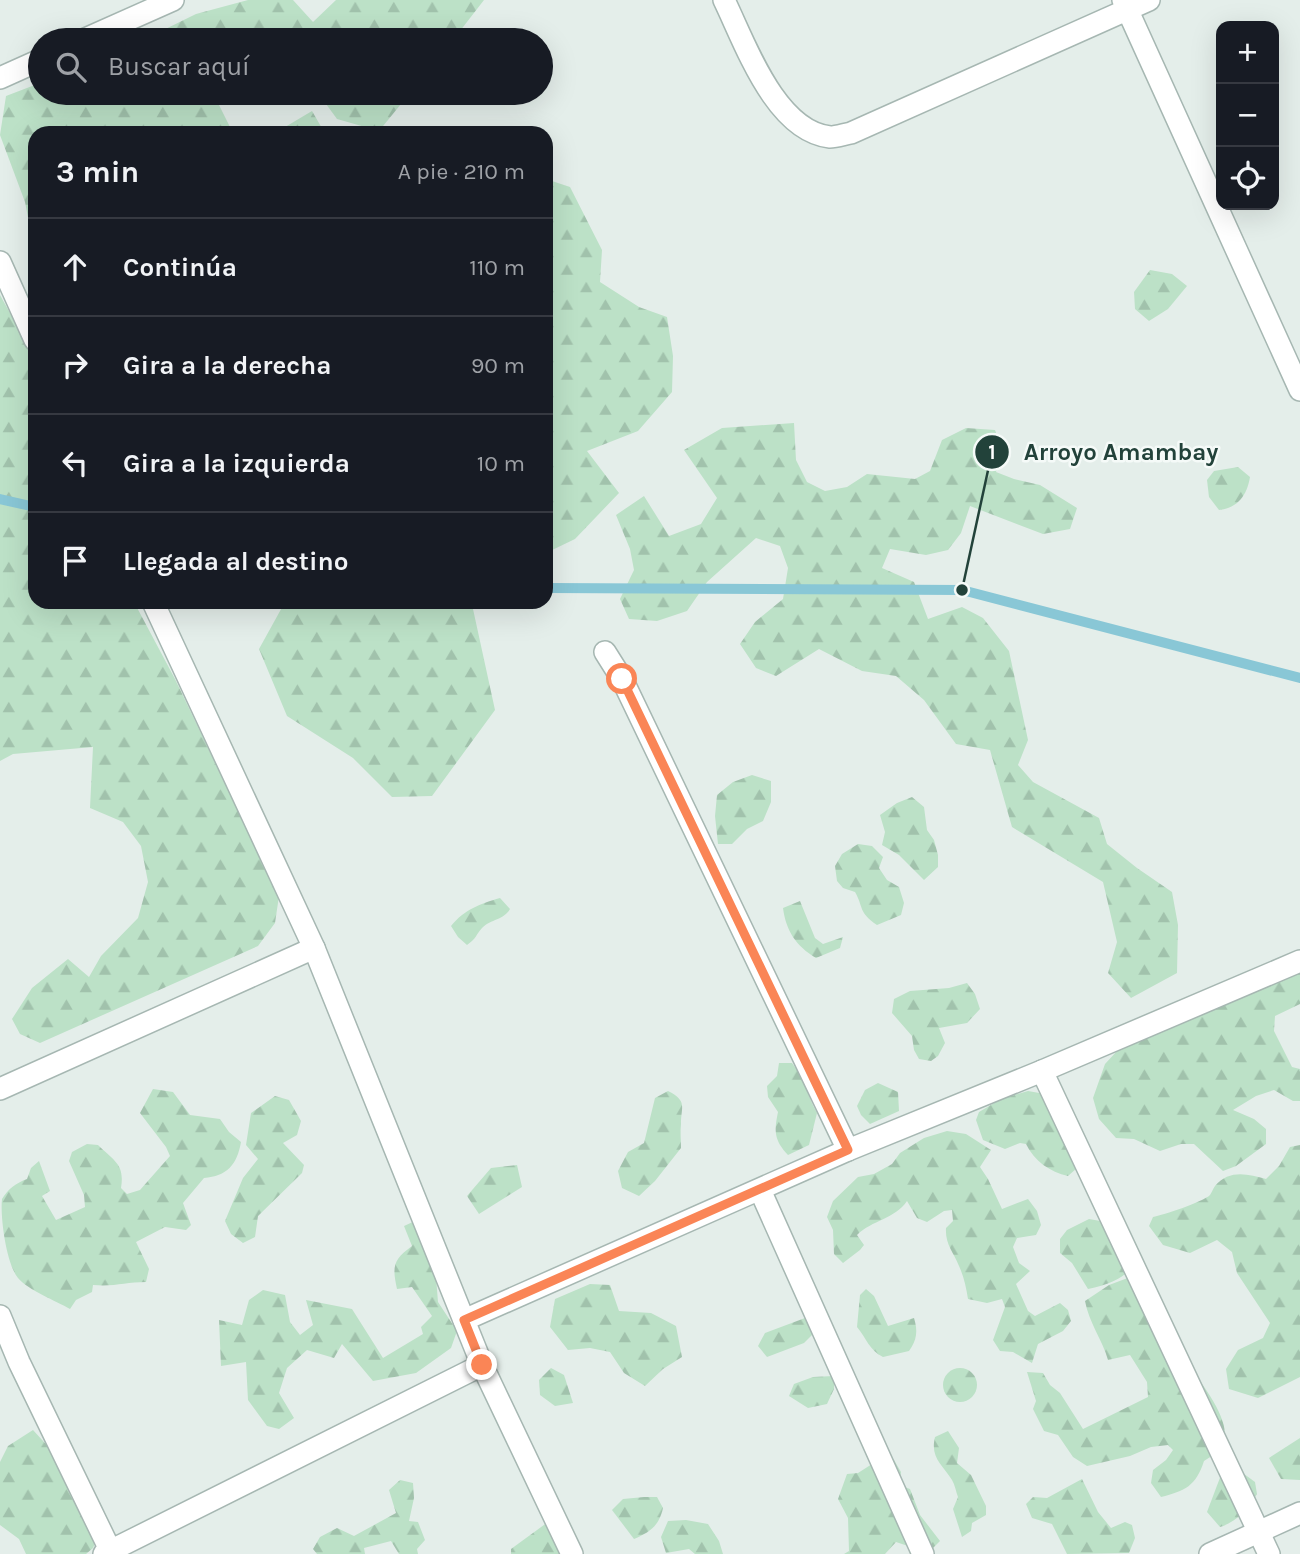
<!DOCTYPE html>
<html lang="es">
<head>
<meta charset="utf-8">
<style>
	:root { --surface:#171b24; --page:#242831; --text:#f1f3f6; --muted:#9ea1a6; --line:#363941 }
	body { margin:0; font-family:Karla,sans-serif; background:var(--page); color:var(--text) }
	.controls { position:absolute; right:21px; top:21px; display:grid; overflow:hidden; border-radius:14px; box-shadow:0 7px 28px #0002 }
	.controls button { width:63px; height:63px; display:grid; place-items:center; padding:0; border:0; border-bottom:2px solid var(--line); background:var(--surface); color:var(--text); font:35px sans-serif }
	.stop { position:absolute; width:21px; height:21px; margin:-16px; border:5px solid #fa8556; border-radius:50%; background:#fff }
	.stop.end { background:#fa8556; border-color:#fff; box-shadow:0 2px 7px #0008 }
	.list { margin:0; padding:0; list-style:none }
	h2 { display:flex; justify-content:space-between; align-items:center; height:91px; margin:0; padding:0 28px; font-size:30px }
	h2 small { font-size:23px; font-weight:400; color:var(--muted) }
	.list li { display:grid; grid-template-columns:46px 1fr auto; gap:21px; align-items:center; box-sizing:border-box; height:98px; padding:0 28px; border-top:2px solid var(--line) }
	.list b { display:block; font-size:26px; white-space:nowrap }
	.list em { font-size:23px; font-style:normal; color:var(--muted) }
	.icon { flex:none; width:38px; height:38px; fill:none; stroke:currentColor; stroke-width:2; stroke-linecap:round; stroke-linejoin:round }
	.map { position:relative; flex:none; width:1300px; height:1554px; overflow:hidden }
	.search { position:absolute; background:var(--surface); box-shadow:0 7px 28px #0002; left:28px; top:28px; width:525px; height:77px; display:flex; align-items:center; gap:18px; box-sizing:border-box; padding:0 24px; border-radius:38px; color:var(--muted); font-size:26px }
	.panel { position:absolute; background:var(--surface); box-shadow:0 7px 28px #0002; left:28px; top:126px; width:525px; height:483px; border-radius:21px }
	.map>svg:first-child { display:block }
	.forest { fill:url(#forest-firs) }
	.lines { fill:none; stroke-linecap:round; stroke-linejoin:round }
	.stream { stroke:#89c7d6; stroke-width:10 }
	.minor-casing { stroke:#a6b7b2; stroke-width:24 }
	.minor { stroke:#fff; stroke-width:21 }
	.route { stroke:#fa8556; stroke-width:9 }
	.leader { fill:none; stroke:#22423a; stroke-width:2.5 }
	.callout-dot { fill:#22423a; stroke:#f5faf8; stroke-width:2.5 }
	.mark-label { font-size:21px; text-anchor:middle; font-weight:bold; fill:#fff }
	.callout-label { font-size:24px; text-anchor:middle; font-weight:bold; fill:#22423a; stroke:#f5faf8; stroke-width:5; stroke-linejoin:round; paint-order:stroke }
</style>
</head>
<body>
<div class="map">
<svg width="1300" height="1554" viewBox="0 0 1300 1554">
	<defs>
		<pattern id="forest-firs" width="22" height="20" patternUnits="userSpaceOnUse" patternTransform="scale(1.75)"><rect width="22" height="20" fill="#bce1c7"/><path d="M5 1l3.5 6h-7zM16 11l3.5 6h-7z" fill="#a1c2ac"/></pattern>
	</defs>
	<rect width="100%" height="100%" fill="#e4eeea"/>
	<g class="forest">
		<polygon points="248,0 293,0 313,22 336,0 484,0 453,40 143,40 196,14"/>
		<polygon points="40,83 40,93 213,93 231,129 238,133 35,133 35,253 25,202 0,135 6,96"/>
		<polygon points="318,93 410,93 379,131 337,119"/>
		<polygon points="312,111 323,130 332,133 275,133"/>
		<polygon points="546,179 570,187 602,250 600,282 639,307 667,317 673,356 672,392 638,431 587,451 619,493 575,539 546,553"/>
		<polygon points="1150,270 1172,274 1187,286 1168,309 1149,321 1135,309 1134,292"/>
		<polygon points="0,295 35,358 35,602 134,602 175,679 279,896 275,923 258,946 40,1043 20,1034 12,1019 32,988 68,959 89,977 101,956 138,918 148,882 141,846 123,822 90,808 93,747 13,754 0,761"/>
		<polygon points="794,423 796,460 807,482 825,491 847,487 867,474 915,479 930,471 942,440 966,428 995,430 1003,452 996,472 1014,479 1040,485 1077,508 1070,529 1043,534 970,506 961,533 948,550 926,555 890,549 882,568 914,582 928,619 962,607 983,618 1009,651 1028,740 1018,765 1033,782 1099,818 1107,844 1137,868 1172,892 1178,925 1177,973 1131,998 1108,973 1117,942 1103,882 1012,827 990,750 956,744 924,700 896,676 862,671 819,649 776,676 756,668 740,644 755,622 783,599 788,568 780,546 756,538 707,582 687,611 657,621 629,619 620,599 634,570 630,549 616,515 644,496 669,536 701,524 717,498 684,450 722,428"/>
		<path d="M 1238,467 L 1250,477 C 1247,495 1238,508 1219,510 L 1209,497 L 1207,480 L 1214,471 Z"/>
		<polygon points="285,602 480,602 473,609 495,710 432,796 392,797 353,758 287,716 259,649"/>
		<polygon points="752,775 771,781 771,802 763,821 747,829 732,844 718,844 715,816 717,795 733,782"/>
		<polygon points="912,797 924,807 927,830 934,840 938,855 938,867 924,880 899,855 882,845 885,832 880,815 897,803"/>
		<path d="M 858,844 L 872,846 L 883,857 L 879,868 L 887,880 L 899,887 L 904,903 L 901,915 L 877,925 C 858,912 864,908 855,892 L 843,888 L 837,881 L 835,866 L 842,854 Z"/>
		<path d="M 500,898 L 510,909 C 504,920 491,919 482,928 C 475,936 477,938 467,945 L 458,937 L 451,926 C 465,909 480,904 500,898 Z"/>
		<path d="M 800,901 L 815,938 L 823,944 L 843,937 L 840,948 L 816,958 C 796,946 786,931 783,908 Z"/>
		<polygon points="1300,963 1300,1004 1275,1016 1274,1031 1292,1067 1300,1069 1300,1101 1293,1101 1274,1090 1256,1096 1233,1110 1254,1119 1266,1129 1266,1144 1236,1166 1223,1171 1194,1144 1181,1144 1160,1151 1134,1139 1116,1138 1099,1119 1093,1098 1105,1064 1130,1037"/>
		<polygon points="967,983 975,994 980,1009 967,1023 939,1028 945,1043 938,1056 931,1061 919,1059 914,1050 912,1036 892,1013 894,999 910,991 949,988"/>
		<path d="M 779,1063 L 792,1063 C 805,1080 807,1095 817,1113 L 809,1145 L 788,1155 C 774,1140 774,1131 778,1112 L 768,1097 L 767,1086 L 777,1076 Z"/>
		<polygon points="878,1083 898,1092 899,1111 870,1124 861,1115 857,1106 865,1090"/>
		<path d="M 153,1089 L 173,1092 L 190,1115 L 220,1119 L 229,1132 L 241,1142 C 237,1165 227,1176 204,1178 L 183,1203 L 191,1225 L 186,1230 L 165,1227 L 136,1242 L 149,1269 L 146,1282 C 126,1282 114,1287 93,1285 L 92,1292 L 76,1300 L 70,1309 C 56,1301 28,1290 18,1278 C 6,1263 0,1216 2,1199 C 8,1189 16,1183 27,1179 L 31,1168 L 39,1161 L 50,1191 L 42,1196 L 56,1220 L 85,1207 L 84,1195 L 69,1161 L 72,1152 L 87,1144 L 98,1145 C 114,1161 125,1164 121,1188 L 127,1194 L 140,1190 L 170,1156 L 166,1147 L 140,1113 Z"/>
		<path d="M 668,1091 C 688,1101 681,1107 681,1124 C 680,1132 681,1140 681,1148 L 655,1181 L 639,1196 L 622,1188 L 618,1171 L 628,1152 L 644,1143 L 655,1098 Z"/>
		<path d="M 1028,1091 L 1045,1094 L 1079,1123 L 1084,1141 L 1077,1168 L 1068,1176 C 1050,1172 1034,1161 1026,1144 L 1020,1143 L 1005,1149 L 983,1140 L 976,1120 L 979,1112 L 1001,1099 Z"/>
		<polygon points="275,1096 289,1100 301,1121 297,1135 283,1143 304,1165 302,1173 258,1216 255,1237 243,1243 231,1234 225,1221 243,1178 258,1159 246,1145 251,1113"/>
		<path d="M 947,1131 L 966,1134 L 991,1150 L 980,1167 L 988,1179 L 1002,1209 L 1028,1199 L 1037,1211 L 1041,1225 L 1036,1235 L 1017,1238 L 1013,1247 L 1019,1263 L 1030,1271 L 1016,1284 L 1028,1311 L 1035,1316 L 1060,1303 L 1068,1310 L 1071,1321 L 1063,1331 L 1038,1344 L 1032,1363 L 1013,1352 L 1000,1351 L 993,1340 L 1005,1307 L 1002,1299 L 987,1303 L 968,1299 C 966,1287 964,1277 959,1266 C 953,1251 945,1244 946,1228 L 953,1221 L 952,1210 L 944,1211 L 927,1222 L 917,1218 L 907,1201 C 895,1219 872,1220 857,1235 L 864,1245 L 860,1250 L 843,1263 L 834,1254 L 833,1230 L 827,1217 L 833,1201 L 858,1177 L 874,1174 L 892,1164 L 900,1153 L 924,1138 Z"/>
		<path d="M 1300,1145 L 1300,1377 L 1258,1398 L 1229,1389 L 1226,1369 L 1238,1350 L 1263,1338 L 1270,1323 L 1237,1273 L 1232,1252 L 1217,1240 L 1190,1253 L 1163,1245 L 1149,1226 L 1153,1217 C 1163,1215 1203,1202 1210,1195 C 1211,1194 1214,1187 1215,1186 C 1229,1169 1248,1174 1266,1179 L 1279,1166 L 1290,1147 Z"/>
		<polygon points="517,1165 522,1187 479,1214 467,1196 491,1168"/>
		<path d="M 1089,1219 L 1123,1225 C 1151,1262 1128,1281 1088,1289 L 1072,1263 L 1060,1253 L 1060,1239 L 1067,1230 Z"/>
		<path d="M 415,1221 L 436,1277 L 438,1302 L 457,1331 L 451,1348 L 416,1373 L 373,1381 L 342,1344 L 334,1358 L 307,1350 L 287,1368 L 279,1393 L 294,1418 L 279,1429 L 267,1426 L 248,1400 L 246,1362 L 221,1366 L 219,1320 L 242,1325 L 249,1300 L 263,1290 L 285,1295 L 290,1322 L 300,1335 L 313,1325 L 306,1300 L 352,1309 L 383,1358 L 423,1334 L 421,1327 L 432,1316 L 412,1287 L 397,1289 C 392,1266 393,1260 412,1246 L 404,1226 Z"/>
		<path d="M 1133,1276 L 1183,1344 L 1184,1363 C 1199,1377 1225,1413 1225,1434 C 1225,1439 1222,1446 1221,1450 L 1204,1461 C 1196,1486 1185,1491 1161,1497 L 1151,1483 L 1153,1470 L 1166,1460 L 1173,1450 L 1168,1445 L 1151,1447 L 1130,1456 L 1087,1466 L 1073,1457 L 1058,1435 L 1044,1431 L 1033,1409 L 1036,1401 L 1027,1372 L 1043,1373 L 1050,1385 L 1060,1393 L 1083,1429 L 1148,1397 L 1147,1382 L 1130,1355 L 1108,1360 C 1102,1339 1089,1323 1085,1301 L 1109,1285 Z"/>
		<polygon points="590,1284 610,1285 619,1311 651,1313 676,1326 682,1357 663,1369 645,1386 624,1373 610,1352 590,1348 568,1350 550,1327 555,1299"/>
		<path d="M 866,1289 L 874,1296 L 888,1326 L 914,1318 C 918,1331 917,1340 909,1351 L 883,1357 C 869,1350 867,1339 857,1327 L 860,1295 Z"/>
		<polygon points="805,1318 819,1328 804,1343 767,1357 758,1346 765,1333"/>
		<circle cx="960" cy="1385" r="17"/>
		<polygon points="551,1368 564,1375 573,1403 555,1406 540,1395 539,1380"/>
		<polygon points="834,1376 834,1389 827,1404 808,1408 789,1396 794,1384 813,1377"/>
		<polygon points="33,1430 54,1453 100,1531 93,1548 86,1554 26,1554 19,1539 0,1525 0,1462 8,1446"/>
		<path d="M 948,1431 L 959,1448 L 957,1463 L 971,1475 L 986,1506 L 986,1515 L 972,1523 L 971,1531 L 962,1537 L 953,1509 L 958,1497 C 956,1492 955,1485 952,1480 C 942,1464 930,1458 935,1437 Z"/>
		<polygon points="1300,1438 1300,1480 1281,1479 1269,1458"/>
		<polygon points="883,1457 894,1460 901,1472 899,1485 910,1489 920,1515 940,1541 932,1549 914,1548 896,1542 885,1554 844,1554 849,1551 848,1518 838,1499 847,1474 858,1473"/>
		<path d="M 1240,1471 L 1255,1482 L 1257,1494 C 1247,1509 1237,1522 1220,1527 L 1207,1512 L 1221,1475 Z"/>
		<polygon points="1082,1479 1098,1512 1111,1528 1125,1522 1132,1525 1135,1538 1129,1553 1067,1554 1052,1524 1032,1518 1026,1504 1033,1497 1047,1498"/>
		<polygon points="400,1480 413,1483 414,1498 409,1521 418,1522 425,1540 417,1549 418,1554 399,1554 391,1541 364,1548 365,1554 317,1554 313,1549 320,1537 337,1528 354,1536 396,1513 389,1490"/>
		<path d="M 644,1497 L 657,1497 L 663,1508 C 659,1526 650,1532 634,1539 L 612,1510 L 623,1499 Z"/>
		<polygon points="686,1520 708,1524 719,1541 723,1554 695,1554 689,1549 666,1553 661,1537 668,1521"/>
		<polygon points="548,1522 563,1552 560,1554 511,1554 511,1549"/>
	</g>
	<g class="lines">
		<g class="stream">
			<polyline points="0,499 35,507"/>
			<polyline points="546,588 962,590 1300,678"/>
		</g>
		<g class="minor-casing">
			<g id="minor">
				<path d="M 724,0 C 745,43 775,131 830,137 C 836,137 845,134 851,133 L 1149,0"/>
				<polyline points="1123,0 1300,390"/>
				<polyline points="83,40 173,0"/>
				<polyline points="0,78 40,60"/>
				<polyline points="0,262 35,340"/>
				<polyline points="153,602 314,948 482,1365 572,1554"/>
				<polyline points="605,652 622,679 848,1150"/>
				<polyline points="1042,1071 1269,1554"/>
				<polyline points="0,1089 314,948"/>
				<polyline points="760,1190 923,1554"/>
				<polyline points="0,1316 19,1362 112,1554"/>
				<polyline points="464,1320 848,1150 1042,1071 1300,961"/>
				<polyline points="104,1554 482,1365"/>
				<polyline points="1210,1554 1300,1513"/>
			</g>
		</g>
		<use href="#minor" class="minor"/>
	</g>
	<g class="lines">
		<polyline class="route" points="482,1365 464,1320 848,1150 622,679"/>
	</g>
	<path class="leader" d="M962 590L992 452"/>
	<g class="callout-dot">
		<circle cx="962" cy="590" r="7"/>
		<circle cx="992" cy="452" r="18"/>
	</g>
	<g class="mark-label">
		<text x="992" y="459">1</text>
	</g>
	<g class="callout-label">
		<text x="1121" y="460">Arroyo Amambay</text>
	</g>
</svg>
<div class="controls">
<button>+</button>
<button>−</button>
<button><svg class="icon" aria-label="locate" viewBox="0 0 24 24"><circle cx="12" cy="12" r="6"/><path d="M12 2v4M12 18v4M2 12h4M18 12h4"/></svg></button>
</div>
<div class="stop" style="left:622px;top:679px"></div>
<div class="stop end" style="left:482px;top:1365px"></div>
<div class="search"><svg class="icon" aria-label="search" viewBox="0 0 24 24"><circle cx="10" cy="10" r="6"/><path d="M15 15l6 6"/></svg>Buscar aquí</div>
<section class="panel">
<h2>3 min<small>A pie · 210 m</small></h2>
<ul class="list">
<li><svg class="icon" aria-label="ahead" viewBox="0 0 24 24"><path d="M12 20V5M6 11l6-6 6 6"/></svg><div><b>Continúa</b></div><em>110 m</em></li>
<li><svg class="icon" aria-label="right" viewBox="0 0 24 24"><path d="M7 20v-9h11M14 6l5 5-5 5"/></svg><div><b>Gira a la derecha</b></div><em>90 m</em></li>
<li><svg class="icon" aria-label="left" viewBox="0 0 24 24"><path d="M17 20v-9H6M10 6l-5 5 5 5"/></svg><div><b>Gira a la izquierda</b></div><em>10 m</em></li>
<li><svg class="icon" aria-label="arrive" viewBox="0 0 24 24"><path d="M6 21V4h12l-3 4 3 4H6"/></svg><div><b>Llegada al destino</b></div></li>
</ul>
</section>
</div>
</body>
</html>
